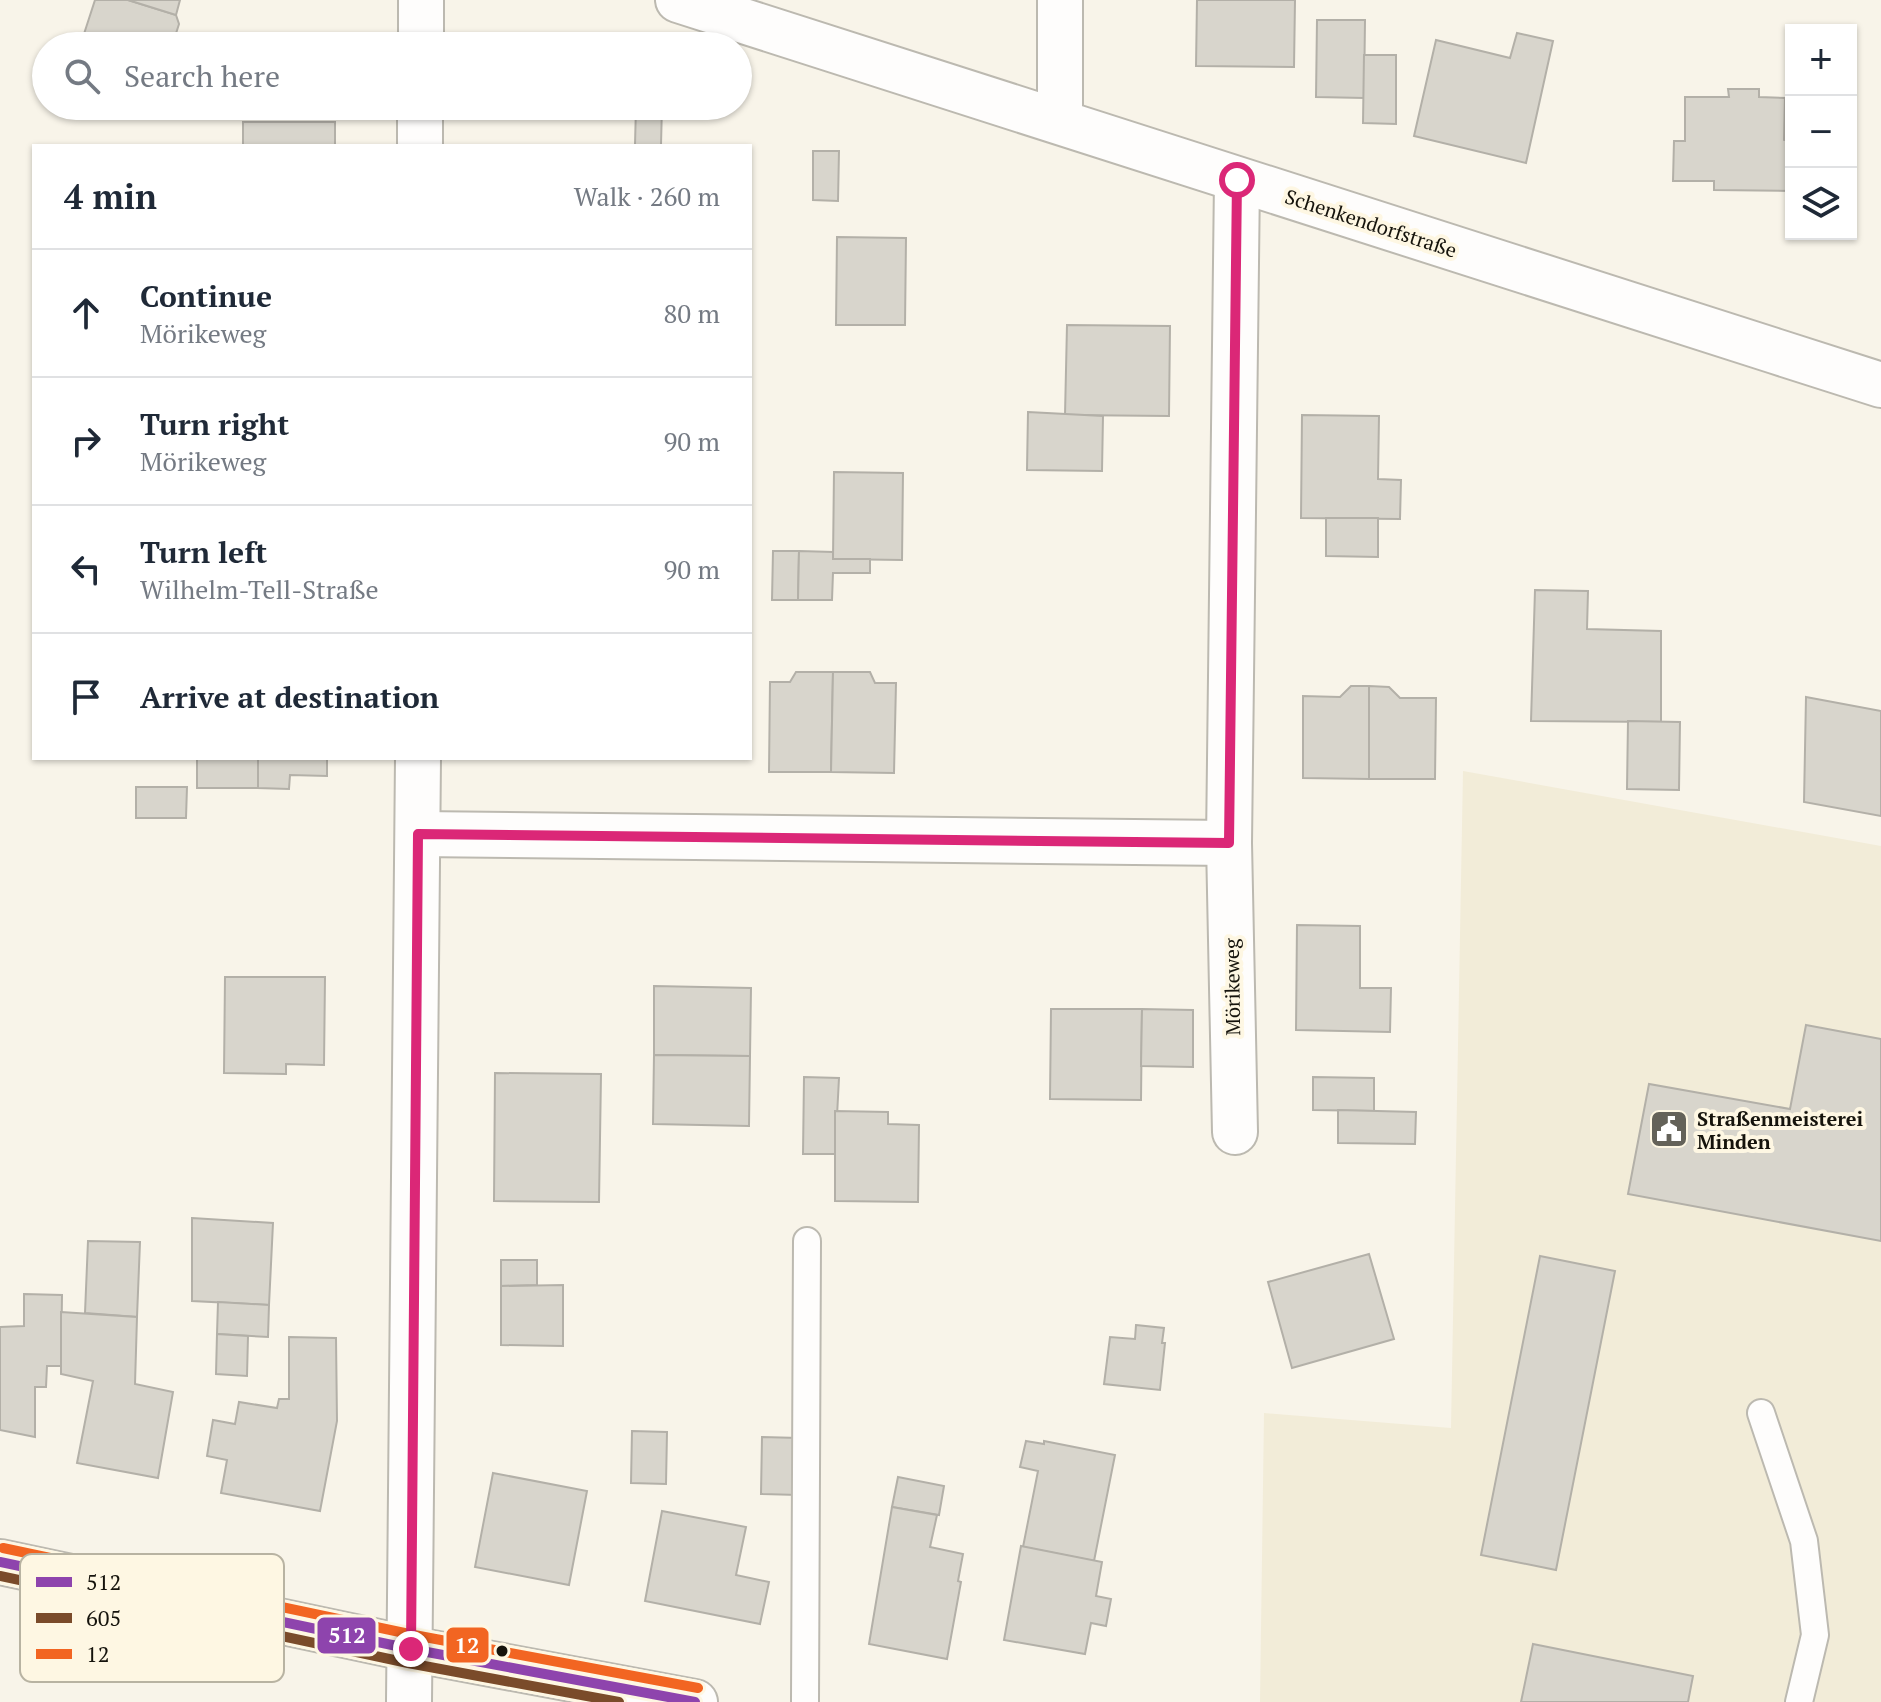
<!DOCTYPE html>
<html lang="en">
<head>
<meta charset="utf-8">
<style>
	:root { --surface:#fff; --page:#f6f6f7; --text:#1f2937; --muted:#747a83; --line:#e0e1e3 }
	body { margin:0; font-family:"PT Serif",serif; background:var(--page); color:var(--text) }
	.controls { position:absolute; right:24px; top:24px; display:grid; overflow:hidden; border-radius:0px; box-shadow:0 2px 6px #0004 }
	.controls button { width:72px; height:72px; display:grid; place-items:center; padding:0; border:0; border-bottom:2px solid var(--line); background:var(--surface); color:var(--text); font:40px sans-serif }
	.stop { position:absolute; width:24px; height:24px; margin:-18px; border:6px solid #db2777; border-radius:50%; background:#fff }
	.stop.end { background:#db2777; border-color:#fff; box-shadow:0 2px 8px #0008 }
	.list { margin:0; padding:0; list-style:none }
	h2 { display:flex; justify-content:space-between; align-items:center; height:104px; margin:0; padding:0 32px; font-size:34px }
	h2 small { font-size:26px; font-weight:400; color:var(--muted) }
	.list li { display:grid; grid-template-columns:52px 1fr auto; gap:24px; align-items:center; box-sizing:border-box; height:128px; padding:0 32px; border-top:2px solid var(--line) }
	.list b { display:block; font-size:30px; white-space:nowrap }
	.list p { margin:0; font-size:26px; white-space:nowrap; color:var(--muted) }
	.list em { font-size:26px; font-style:normal; color:var(--muted) }
	.icon { flex:none; width:44px; height:44px; fill:none; stroke:currentColor; stroke-width:2; stroke-linecap:round; stroke-linejoin:round }
	.map { position:relative; flex:none; width:1881px; height:1702px; overflow:hidden }
	.search { position:absolute; background:var(--surface); box-shadow:0 2px 6px #0004; left:32px; top:32px; width:720px; height:88px; display:flex; align-items:center; gap:20px; box-sizing:border-box; padding:0 28px; border-radius:44px; color:var(--muted); font-size:30px }
	.panel { position:absolute; background:var(--surface); box-shadow:0 2px 6px #0004; left:32px; top:144px; width:720px; height:616px; border-radius:0px }
	.map>svg:first-child { display:block }
	.built { fill:#f2ecd8 }
	.building { fill:#d8d5cc; stroke:#b3b0a8; stroke-width:2 }
	.lines { fill:none; stroke-linecap:round; stroke-linejoin:round }
	.service-casing { stroke:#bcb9b0; stroke-width:30 }
	.minor-casing { stroke:#bcb9b0; stroke-width:48 }
	.secondary-casing { stroke:#bcb9b0; stroke-width:48 }
	.service { stroke:#fefdfc; stroke-width:26 }
	.minor { stroke:#fefdfc; stroke-width:44 }
	.secondary { stroke:#fefdfc; stroke-width:44 }
	.bus-1-casing { stroke:#fef7e3; stroke-width:16 }
	.bus-2-casing { stroke:#fef7e3; stroke-width:16 }
	.bus-3-casing { stroke:#fef7e3; stroke-width:16 }
	.bus-1 { stroke:#8e44ad; stroke-width:10 }
	.bus-2 { stroke:#7a4b2a; stroke-width:10 }
	.bus-3 { stroke:#f26522; stroke-width:10 }
	.route { stroke:#db2777; stroke-width:10 }
	.bus-dot { fill:#15130c; stroke:#fef7e3; stroke-width:3 }
	.labels { text-anchor:middle; dominant-baseline:central; stroke-width:8; stroke-linejoin:round; paint-order:stroke }
	.street-label { font-size:20px; fill:#15130c; stroke:#fef7e3 }
	.poi-label { font-size:20px; font-weight:bold; fill:#15130c; stroke:#fef7e3; text-anchor:start }
	.key { fill:#fef7e3; stroke:#b8b3a2; stroke-width:2 }
	.key-label { font-size:22px; fill:#15130c }
	.line-badge { stroke:#fef7e3; stroke-width:3 }
	.badge-label { font-size:22px; text-anchor:middle; font-weight:bold; fill:#fff }
</style>
</head>
<body>
<div class="map">
<svg width="1881" height="1702" viewBox="0 0 1881 1702">
	<rect width="100%" height="100%" fill="#f8f4e9"/>
	<polygon class="built" points="1463,771 1881,846 1881,1702 1260,1702 1264,1413 1451,1428"/>
	<g class="building">
		<polygon points="95,0 128,0 176,15 179,24 172,46 116,46 83,37"/>
		<polygon points="128,0 180,0 176,15"/>
		<polygon points="1197,0 1295,0 1294,67 1196,66"/>
		<polygon points="1317,20 1365,20 1364,98 1316,97"/>
		<polygon points="1517,33 1553,41 1526,163 1414,136 1436,40 1510,58"/>
		<polygon points="1364,55 1396,55 1396,124 1363,123"/>
		<polygon points="1728,89 1759,89 1759,97 1785,98 1784,140 1791,141 1791,191 1714,190 1714,181 1673,181 1674,141 1685,141 1685,97 1729,97"/>
		<polygon points="636,106 662,106 661,145 635,145"/>
		<rect x="243" y="122" width="92" height="24"/>
		<polygon points="813,151 839,151 838,201 813,200"/>
		<polygon points="837,237 906,238 905,325 836,325"/>
		<polygon points="1067,325 1170,326 1169,416 1065,415"/>
		<polygon points="1028,412 1103,416 1102,471 1027,470"/>
		<polygon points="1302,415 1379,416 1378,479 1401,480 1400,519 1301,518"/>
		<polygon points="834,472 903,473 902,560 833,559"/>
		<polygon points="1326,518 1378,518 1378,557 1326,556"/>
		<polygon points="773,551 799,551 798,600 772,600"/>
		<polygon points="799,551 833,552 833,559 870,559 870,573 833,573 832,600 798,600"/>
		<polygon points="1535,590 1588,591 1587,629 1661,631 1661,722 1531,721"/>
		<polygon points="796,672 833,672 831,772 769,772 770,682 790,682"/>
		<polygon points="833,672 870,672 875,683 896,683 894,773 831,772"/>
		<polygon points="1351,686 1369,686 1369,779 1303,778 1303,696 1340,697"/>
		<polygon points="1369,686 1389,687 1400,698 1436,698 1435,779 1369,779"/>
		<polygon points="1806,697 1881,711 1881,816 1804,802"/>
		<polygon points="1628,721 1680,722 1679,790 1627,789"/>
		<rect x="197" y="758" width="61" height="30"/>
		<polygon points="258,758 327,758 327,776 290,775 289,789 258,788"/>
		<polygon points="136,787 187,787 186,818 136,818"/>
		<polygon points="1297,925 1360,926 1360,988 1391,988 1390,1032 1296,1030"/>
		<polygon points="225,977 325,977 324,1065 286,1064 286,1074 224,1073"/>
		<polygon points="654,986 751,988 750,1056 654,1055"/>
		<polygon points="1051,1009 1142,1009 1141,1100 1050,1099"/>
		<polygon points="1142,1009 1193,1010 1193,1067 1141,1066"/>
		<polygon points="1806,1025 1881,1039 1881,1241 1628,1194 1649,1084 1790,1109"/>
		<polygon points="654,1055 750,1056 749,1126 653,1124"/>
		<polygon points="495,1073 601,1074 599,1202 494,1201"/>
		<polygon points="804,1077 839,1078 835,1154 803,1154"/>
		<polygon points="1313,1077 1374,1078 1374,1111 1313,1110"/>
		<polygon points="1338,1110 1416,1112 1415,1144 1338,1143"/>
		<polygon points="835,1111 888,1112 888,1124 919,1125 918,1202 835,1201"/>
		<polygon points="192,1218 273,1223 269,1305 192,1301"/>
		<polygon points="88,1241 140,1242 137,1317 85,1313"/>
		<polygon points="1369,1254 1394,1339 1292,1368 1268,1282"/>
		<polygon points="1540,1256 1615,1271 1556,1570 1481,1555"/>
		<polygon points="501,1260 537,1260 537,1285 501,1286"/>
		<polygon points="563,1285 563,1346 501,1345 501,1286"/>
		<polygon points="24,1294 62,1295 61,1366 47,1366 46,1387 35,1387 35,1437 0,1430 0,1327 24,1326"/>
		<polygon points="218,1302 269,1305 268,1337 217,1334"/>
		<polygon points="61,1312 137,1317 135,1384 173,1392 158,1478 77,1463 93,1381 61,1374"/>
		<polygon points="1136,1325 1164,1328 1162,1343 1165,1343 1160,1390 1104,1384 1110,1337 1135,1339"/>
		<polygon points="217,1334 248,1336 247,1376 216,1374"/>
		<polygon points="289,1337 336,1338 337,1421 320,1511 221,1493 227,1460 207,1456 213,1420 235,1424 239,1402 277,1408 279,1399 289,1399"/>
		<polygon points="632,1431 667,1432 666,1484 631,1483"/>
		<polygon points="762,1437 799,1438 798,1495 761,1494"/>
		<polygon points="1026,1441 1044,1444 1044,1441 1115,1455 1094,1561 1023,1547 1038,1471 1020,1467"/>
		<polygon points="493,1473 587,1491 569,1585 475,1567"/>
		<polygon points="898,1477 944,1486 939,1515 892,1507"/>
		<polygon points="892,1507 937,1515 930,1547 963,1554 958,1581 961,1582 947,1659 869,1644"/>
		<polygon points="662,1511 746,1527 736,1575 769,1582 760,1624 645,1601"/>
		<polygon points="1021,1546 1102,1562 1096,1596 1111,1599 1106,1626 1091,1623 1085,1654 1004,1640"/>
		<polygon points="1533,1644 1693,1676 1688,1702 1521,1702"/>
	</g>
	<g class="lines">
		<g class="service-casing">
			<g id="service">
				<polyline points="1761,1413 1804,1541 1815,1635 1799,1702"/>
				<polyline points="805,1702 807,1241"/>
			</g>
		</g>
		<g class="minor-casing">
			<g id="minor">
				<path d="M 678,0 C 1080,126 1480,257 1881,385"/>
				<polyline points="421,46 421,0"/>
				<polyline points="1060,120 1060,0"/>
				<polyline points="420,146 420,106"/>
				<polyline points="418,834 1229,843"/>
				<polyline points="1235,1132 1229,843 1237,180"/>
				<polyline points="409,1702 418,758"/>
			</g>
		</g>
		<g class="secondary-casing">
			<polyline id="secondary" points="0,1562 411,1649 695,1702"/>
		</g>
		<use href="#service" class="service"/>
		<use href="#minor" class="minor"/>
		<use href="#secondary" class="secondary"/>
		<g class="bus-1-casing">
			<polyline id="bus-1" points="0,1562 411,1649 695,1702"/>
		</g>
		<g class="bus-2-casing">
			<polyline id="bus-2" points="0,1576 408,1663 619,1702"/>
		</g>
		<g class="bus-3-casing">
			<polyline id="bus-3" points="3,1548 414,1635 698,1688"/>
		</g>
		<use href="#bus-1" class="bus-1"/>
		<use href="#bus-2" class="bus-2"/>
		<use href="#bus-3" class="bus-3"/>
	</g>
	<g class="lines">
		<polyline class="route" points="411,1649 418,834 1229,843 1237,180"/>
	</g>
	<defs>
		<g id="civic-square" transform="scale(2)"><rect x="-9" y="-9" width="18" height="18" rx="4" fill="#646259" stroke="#fef7e3"/><path d="M-.6-6.5H3V-4.5H.6V-3L4-1V1h2V6H-6V1h2V-1L-.6-3ZM-1.2 2.5V6h2.4V2.5Z" fill="#fff"/></g>
	</defs>
	<g fill-rule="evenodd">
		<use href="#civic-square" x="1669" y="1129"/>
	</g>
	<circle class="bus-dot" cx="502" cy="1651" r="7"/>
	<g class="labels">
		<g class="street-label">
			<text transform="translate(1371 223) rotate(18)">Schenkendorfstraße</text>
			<text transform="translate(1232 987) rotate(-91)">Mörikeweg</text>
		</g>
		<g class="poi-label">
			<text x="1697" y="1118">Straßenmeisterei<tspan x="1697" dy="23">Minden</tspan></text>
		</g>
	</g>
	<rect x="20" y="1554" width="264" height="128" rx="12" class="key"/>
	<rect x="36" y="1577" width="36" height="10" fill="#8e44ad"/>
	<rect x="36" y="1613" width="36" height="10" fill="#7a4b2a"/>
	<rect x="36" y="1649" width="36" height="10" fill="#f26522"/>
	<g class="key-label">
		<text x="86" y="1590">512</text>
		<text x="86" y="1626">605</text>
		<text x="86" y="1662">12</text>
	</g>
	<g class="line-badge">
		<rect x="316" y="1616" width="61" height="39" rx="8" fill="#8e44ad"/>
		<rect x="445" y="1626" width="45" height="38" rx="8" fill="#f26522"/>
	</g>
	<g class="badge-label">
		<text x="347" y="1643">512</text>
		<text x="467" y="1653">12</text>
	</g>
</svg>
<div class="controls">
<button>+</button>
<button>−</button>
<button><svg class="icon" aria-label="layers" viewBox="0 0 24 24"><path d="M12 4l9 5-9 5-9-5zM3 14l9 5 9-5"/></svg></button>
</div>
<div class="stop" style="left:1237px;top:180px"></div>
<div class="stop end" style="left:411px;top:1649px"></div>
<div class="search"><svg class="icon" aria-label="search" viewBox="0 0 24 24"><circle cx="10" cy="10" r="6"/><path d="M15 15l6 6"/></svg>Search here</div>
<section class="panel">
<h2>4 min<small>Walk · 260 m</small></h2>
<ul class="list">
<li><svg class="icon" aria-label="ahead" viewBox="0 0 24 24"><path d="M12 20V5M6 11l6-6 6 6"/></svg><div><b>Continue</b><p>Mörikeweg</p></div><em>80 m</em></li>
<li><svg class="icon" aria-label="right" viewBox="0 0 24 24"><path d="M7 20v-9h11M14 6l5 5-5 5"/></svg><div><b>Turn right</b><p>Mörikeweg</p></div><em>90 m</em></li>
<li><svg class="icon" aria-label="left" viewBox="0 0 24 24"><path d="M17 20v-9H6M10 6l-5 5 5 5"/></svg><div><b>Turn left</b><p>Wilhelm-Tell-Straße</p></div><em>90 m</em></li>
<li><svg class="icon" aria-label="arrive" viewBox="0 0 24 24"><path d="M6 21V4h12l-3 4 3 4H6"/></svg><div><b>Arrive at destination</b></div></li>
</ul>
</section>
</div>
</body>
</html>
